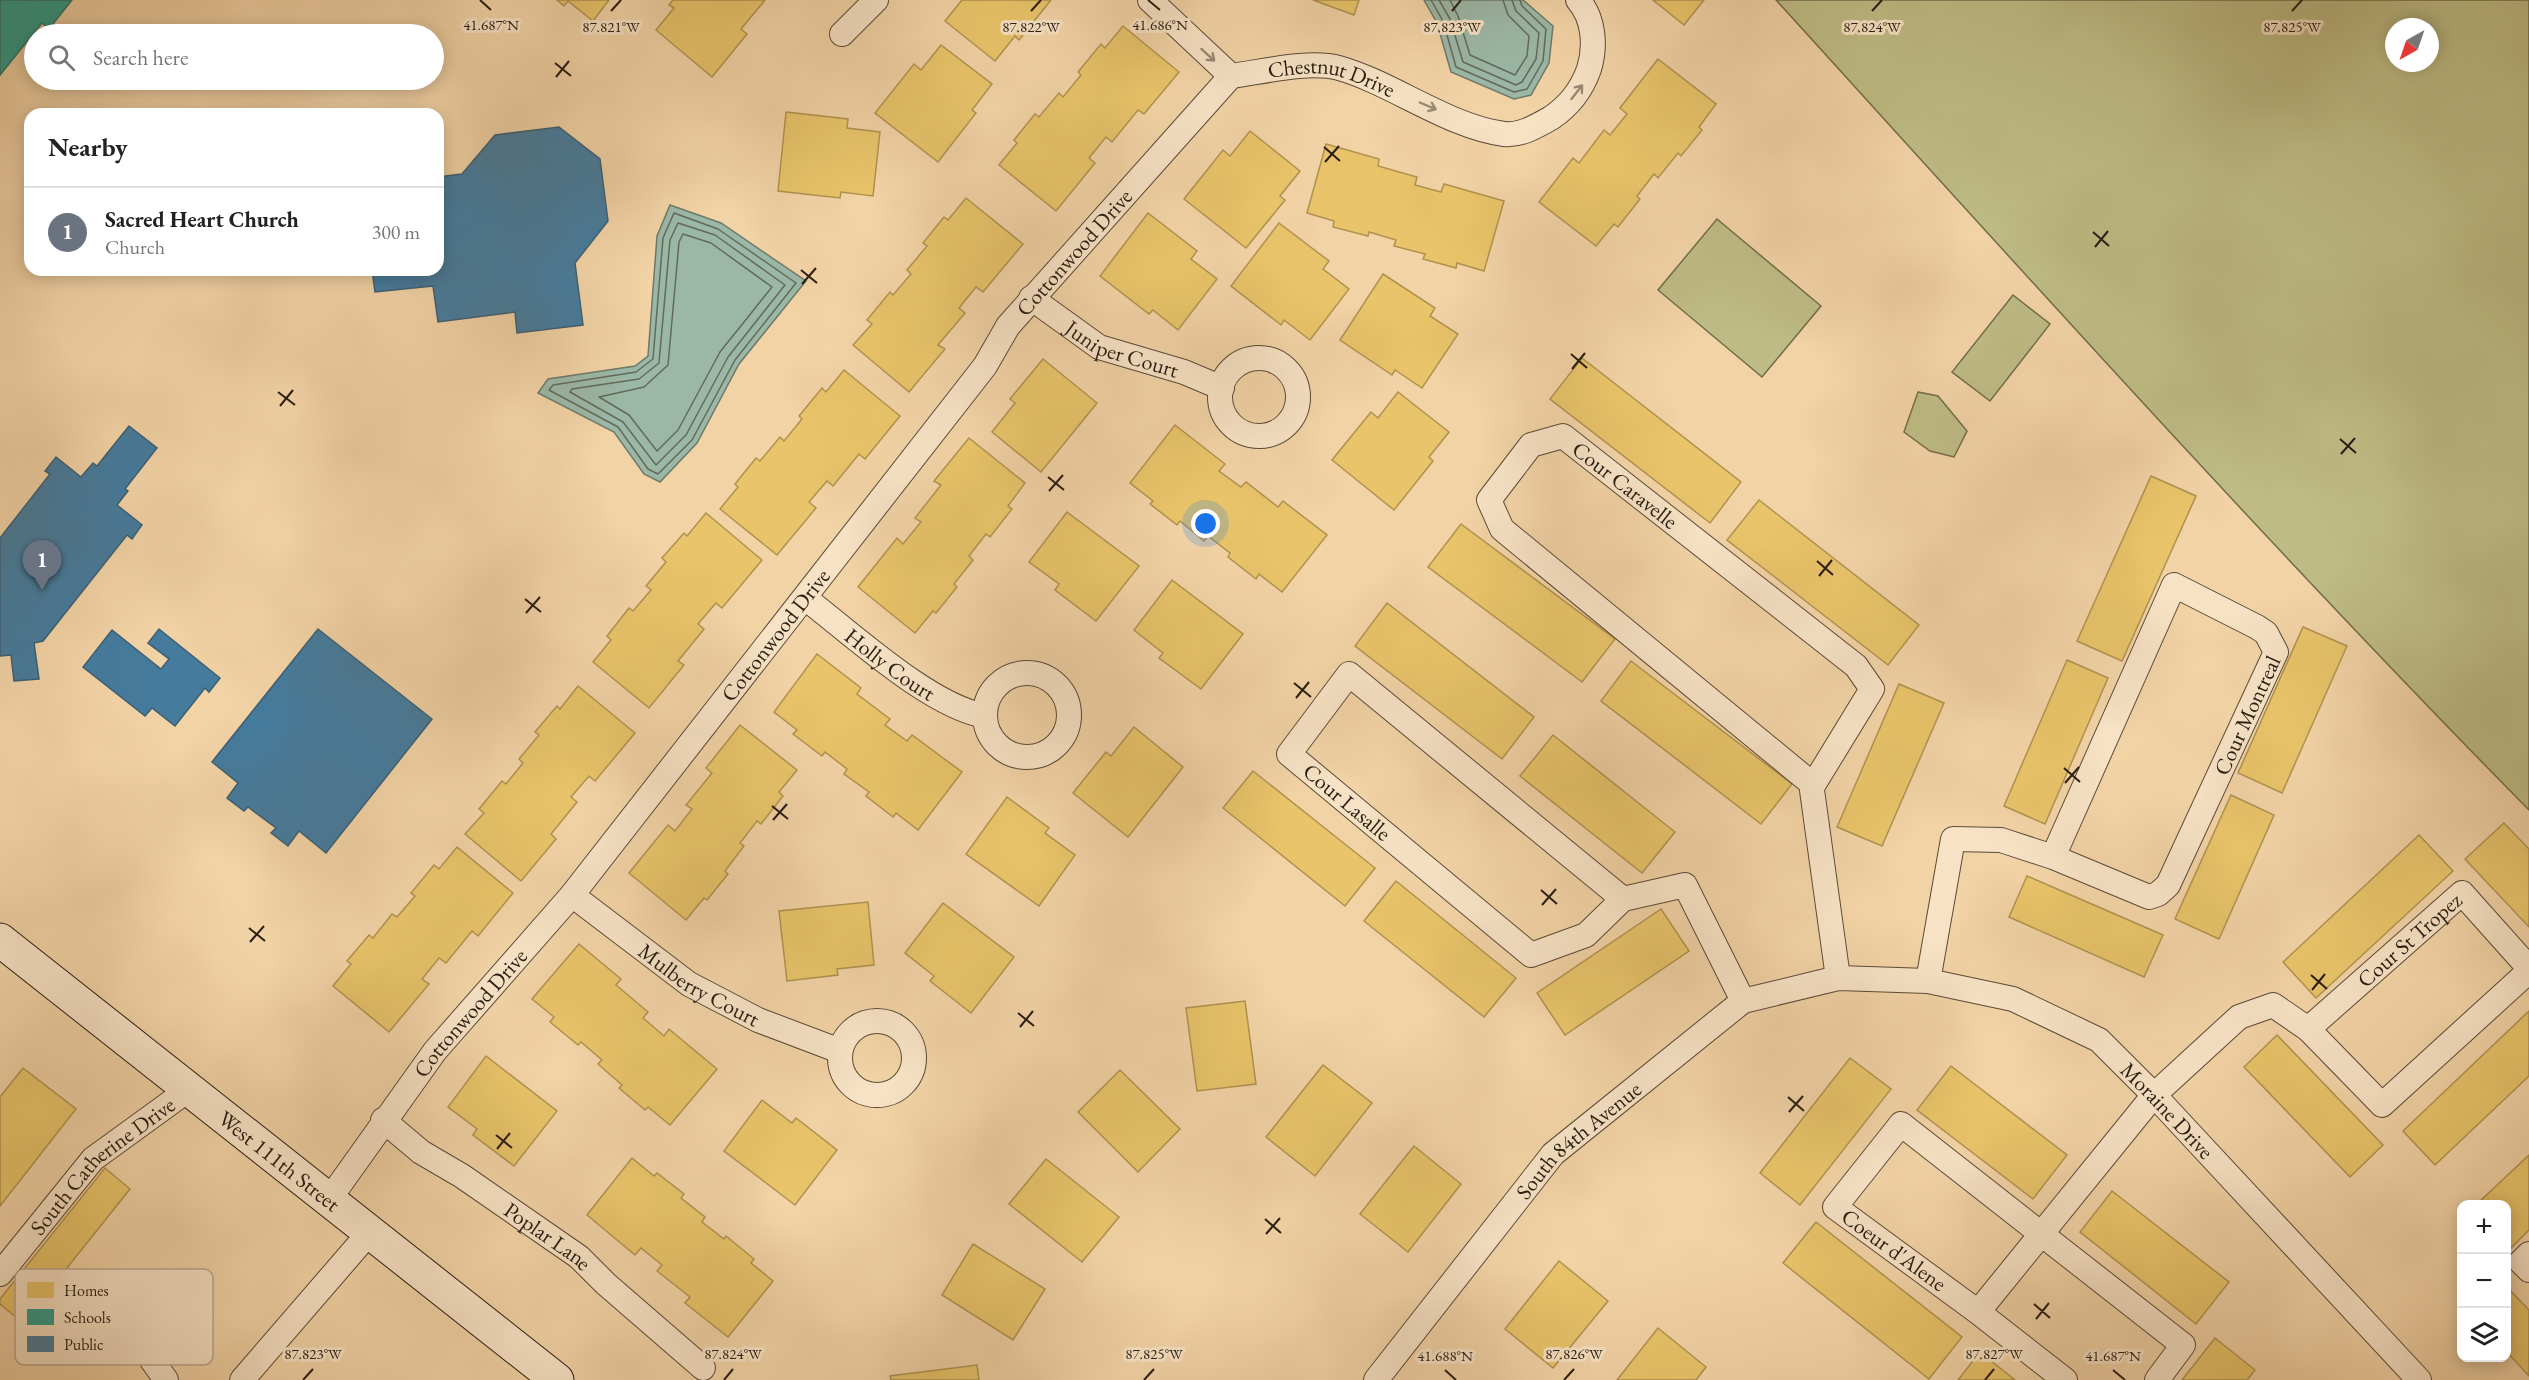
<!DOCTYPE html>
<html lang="en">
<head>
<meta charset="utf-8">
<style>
	:root { --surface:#fff; --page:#f6f6f6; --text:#222; --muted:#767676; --line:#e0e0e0; --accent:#2563eb }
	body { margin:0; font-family:"EB Garamond",serif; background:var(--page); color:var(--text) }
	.controls { position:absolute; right:18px; bottom:18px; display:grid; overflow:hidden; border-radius:12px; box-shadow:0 3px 15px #0003 }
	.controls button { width:54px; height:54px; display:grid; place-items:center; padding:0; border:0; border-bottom:2px solid var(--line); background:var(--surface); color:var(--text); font:30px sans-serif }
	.compass { position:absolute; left:2385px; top:18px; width:54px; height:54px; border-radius:50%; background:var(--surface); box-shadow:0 3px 15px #0003; rotate:220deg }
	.you { position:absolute; left:1206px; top:524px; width:21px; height:21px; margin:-15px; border:4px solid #fff; border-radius:50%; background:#1a73e8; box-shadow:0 0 0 9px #1a73e833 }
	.badge { display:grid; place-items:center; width:39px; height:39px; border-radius:50%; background:var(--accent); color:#fff; font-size:20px; font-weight:700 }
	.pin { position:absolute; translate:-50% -50px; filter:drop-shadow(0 2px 3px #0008) }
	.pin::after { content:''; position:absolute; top:32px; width:21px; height:18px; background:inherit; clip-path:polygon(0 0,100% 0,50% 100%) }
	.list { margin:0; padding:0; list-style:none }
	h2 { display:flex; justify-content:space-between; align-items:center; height:78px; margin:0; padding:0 24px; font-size:26px }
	h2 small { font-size:20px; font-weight:400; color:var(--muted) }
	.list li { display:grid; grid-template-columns:39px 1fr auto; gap:18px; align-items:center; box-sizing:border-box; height:90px; padding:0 24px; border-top:2px solid var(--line) }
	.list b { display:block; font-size:22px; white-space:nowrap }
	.list p { margin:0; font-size:20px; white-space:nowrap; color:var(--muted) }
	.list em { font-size:20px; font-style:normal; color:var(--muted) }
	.icon { flex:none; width:33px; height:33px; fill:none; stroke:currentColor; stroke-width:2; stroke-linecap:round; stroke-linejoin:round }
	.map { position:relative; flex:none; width:2529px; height:1380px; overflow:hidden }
	.search { position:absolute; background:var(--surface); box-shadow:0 3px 15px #0003; left:24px; top:24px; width:420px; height:66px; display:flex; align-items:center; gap:15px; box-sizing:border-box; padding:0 21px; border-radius:33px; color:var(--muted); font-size:22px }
	.panel { position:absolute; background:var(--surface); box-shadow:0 3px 15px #0003; left:24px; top:108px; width:420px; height:168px; border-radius:18px }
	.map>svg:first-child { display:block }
	.green { fill:#bebb84; stroke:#736c4a; stroke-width:1.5; fill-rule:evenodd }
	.water { fill:#9bb8a7; stroke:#6d7a6b; stroke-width:1.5 }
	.homes { fill:#e9c46a; stroke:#af924f; stroke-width:1.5 }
	.schools { fill:#2a9d8f; stroke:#297769; stroke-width:1.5 }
	.public { fill:#457b9d; stroke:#3c5f73; stroke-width:1.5 }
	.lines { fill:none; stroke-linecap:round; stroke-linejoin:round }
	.shore { stroke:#626a5c; stroke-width:1.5 }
	.street-casing { stroke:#5a4a36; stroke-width:26 }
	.secondary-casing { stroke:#281d11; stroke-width:35 }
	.street { stroke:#f7e2c5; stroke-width:24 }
	.secondary { stroke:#f7e2c5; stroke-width:33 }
	.oneway { stroke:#9a8974 }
	.ticks { fill:none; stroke:#281d11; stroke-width:2 }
	.labels { text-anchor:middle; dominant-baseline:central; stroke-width:6; stroke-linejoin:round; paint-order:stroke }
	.street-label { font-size:22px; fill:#281d11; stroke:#f7e2c5 }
	.key { fill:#f7e2c5; stroke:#b9a78f; stroke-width:1.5 }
	.key-label { font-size:16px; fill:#281d11 }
	.ticks-label { font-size:15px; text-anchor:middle; fill:#281d11; stroke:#f7e2c5; stroke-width:6; stroke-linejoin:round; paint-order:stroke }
</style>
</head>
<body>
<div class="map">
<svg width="2529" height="1380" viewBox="0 0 2529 1380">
	<rect width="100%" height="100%" fill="#f2d3a6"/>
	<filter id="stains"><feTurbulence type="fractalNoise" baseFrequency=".00333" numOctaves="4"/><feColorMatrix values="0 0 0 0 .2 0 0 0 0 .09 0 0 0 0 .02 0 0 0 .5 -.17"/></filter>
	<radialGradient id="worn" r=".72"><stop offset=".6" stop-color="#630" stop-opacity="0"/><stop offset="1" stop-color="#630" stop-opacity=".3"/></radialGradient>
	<g class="green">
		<path d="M 1776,0 L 2529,0 L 2529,810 C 2270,547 2024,273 1776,0 ZM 2394,27 L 2430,27 L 2430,63 L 2394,63 Z"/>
		<polygon points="1717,219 1821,306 1762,377 1658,290"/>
		<polygon points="2013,295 2050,324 1990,401 1952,372"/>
		<polygon points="1918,392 1938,396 1967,431 1954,457 1930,451 1904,432"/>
	</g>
	<g class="water">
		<polygon points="1424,0 1523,0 1553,26 1549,63 1531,95 1514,99 1451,72 1437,23"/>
		<polygon points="670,205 721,223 806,281 739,364 697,443 660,482 644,474 614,432 538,393 548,379 635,366 648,356 657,236"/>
	</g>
	<g class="homes">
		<polygon points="557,0 609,0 593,21 568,1 564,6"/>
		<polygon points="673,0 765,0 741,29 747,34 712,77 656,30 674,8 669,5"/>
		<polygon points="962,0 1051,0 1019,40 1015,36 995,61 945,21"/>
		<polygon points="1313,0 1359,0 1354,15"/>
		<polygon points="1653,0 1704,0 1684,25"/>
		<polygon points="1123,26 1179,72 1144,114 1138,110 1112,142 1106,137 1089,158 1095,163 1056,211 999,165 1017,143 1014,140 1035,114 1039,117 1059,93 1063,97 1081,75 1078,72 1101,44 1105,48"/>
		<polygon points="941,45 992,84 972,110 976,113 938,162 875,113 914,64 921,70"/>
		<polygon points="1658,59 1716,104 1699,127 1702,130 1681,156 1678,153 1658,178 1654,174 1637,196 1640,199 1618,227 1614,224 1596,246 1539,202 1573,158 1579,163 1604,130 1610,135 1627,114 1620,108"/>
		<polygon points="786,112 848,119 847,128 880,132 873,196 841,192 840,198 778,191"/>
		<polygon points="1250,131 1300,171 1280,196 1285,200 1246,248 1184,199 1223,150 1230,156"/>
		<polygon points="1326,144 1379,159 1378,166 1417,177 1415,185 1441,192 1444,184 1504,201 1484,271 1457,263 1456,268 1423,259 1425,254 1394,246 1396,240 1369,232 1368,236 1333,227 1334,221 1307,213"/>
		<polygon points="966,198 1023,244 983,292 976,287 959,308 965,313 938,345 945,349 909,392 853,345 872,324 867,320 890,292 893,295 911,274 907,270 927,246 923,243 944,217 948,220"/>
		<polygon points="1148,213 1197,251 1191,259 1217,279 1178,330 1153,310 1149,314 1100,276"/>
		<polygon points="1279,223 1329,261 1323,269 1349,289 1310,340 1284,320 1281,325 1231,286"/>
		<polygon points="1383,274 1435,308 1430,316 1458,334 1422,388 1395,370 1392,375 1340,340"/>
		<polygon points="1582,358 1741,482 1710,523 1550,399"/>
		<polygon points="1043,359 1097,403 1041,472 992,432 1015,403 1010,399"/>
		<polygon points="844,370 900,416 865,459 859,454 833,486 827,481 809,502 816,508 777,555 720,509 738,487 735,484 756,458 760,461 780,437 784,441 802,419 799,416 822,388 826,392"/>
		<polygon points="1398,392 1449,432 1429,457 1433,461 1394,510 1332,460 1371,412 1378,418"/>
		<polygon points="1175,425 1225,464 1219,471 1241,487 1246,482 1278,507 1283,501 1327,535 1282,592 1259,574 1256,579 1228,557 1230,553 1208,536 1204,541 1180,521 1177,525 1150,504 1153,501 1130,483"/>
		<polygon points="969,438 1025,483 1008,506 1012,509 990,537 986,534 969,556 973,560 954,584 957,587 936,613 933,611 915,633 858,587 897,538 903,544 921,522 915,518 941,485 934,481"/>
		<polygon points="2151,476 2196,496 2122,661 2077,641"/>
		<polygon points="1759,500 1919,625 1888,665 1727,540"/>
		<polygon points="1067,512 1139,566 1096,621 1055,590 1059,584 1029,562"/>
		<polygon points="706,513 762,560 722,608 716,603 698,624 704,629 678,661 684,665 649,708 593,662 611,640 607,636 629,608 633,611 651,590 646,586 666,562 662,558 684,533 687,536"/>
		<polygon points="1461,524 1615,639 1582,682 1428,567"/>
		<polygon points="1172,580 1243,634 1201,689 1159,658 1163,653 1134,630"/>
		<polygon points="1387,603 1534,717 1502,759 1355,646"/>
		<polygon points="2303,627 2347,646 2282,793 2238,773"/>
		<polygon points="817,654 861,688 857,694 890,719 885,725 907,741 912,735 962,772 918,830 896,813 893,817 866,796 869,792 844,774 847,769 825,752 822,756 793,734 797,730 774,712"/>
		<polygon points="2067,660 2108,678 2045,824 2004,806"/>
		<polygon points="1631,661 1792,784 1761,824 1601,701"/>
		<polygon points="1899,684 1944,703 1882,846 1837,827"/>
		<polygon points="578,686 635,733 595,781 589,776 571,797 577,802 551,834 556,839 521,881 465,834 484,813 479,809 502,781 506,784 523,763 519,759 539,735 535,732 557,706 560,709"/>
		<polygon points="740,725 797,770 779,792 783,796 761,824 757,821 740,843 744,846 725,871 728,874 707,900 704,898 686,920 629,873 668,825 675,831 692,809 686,805 712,773 706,768"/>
		<polygon points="1134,727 1183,767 1128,837 1073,793 1106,752 1111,756"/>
		<polygon points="1553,735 1675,832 1642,873 1520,776"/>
		<polygon points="1253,771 1375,868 1345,906 1223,808"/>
		<polygon points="2231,795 2274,815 2219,939 2175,919"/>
		<polygon points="1007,797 1049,828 1045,833 1075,855 1039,906 966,854"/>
		<polygon points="2504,823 2529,849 2529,927 2465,859"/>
		<polygon points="2419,835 2453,871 2316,998 2283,962"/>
		<polygon points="457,847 513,893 478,936 472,931 446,963 439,958 422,979 429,984 389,1032 333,986 351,964 347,961 369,935 373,938 392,914 397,917 415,896 411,893 434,865 439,869"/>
		<polygon points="2027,876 2163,935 2144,977 2009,917"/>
		<polygon points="1396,881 1516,978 1484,1017 1364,921"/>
		<polygon points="868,902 874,965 837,969 838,975 787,981 779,911"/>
		<polygon points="943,903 1014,957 971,1013 930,981 934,976 905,953"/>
		<polygon points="1661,909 1689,951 1565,1035 1537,993"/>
		<polygon points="579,944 621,979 616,985 648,1012 643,1018 664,1036 669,1029 717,1069 670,1125 648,1107 645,1110 619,1088 622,1085 598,1064 602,1060 581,1042 578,1045 550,1022 554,1017 532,999"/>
		<polygon points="1245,1001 1256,1084 1197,1091 1186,1008"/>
		<polygon points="2529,1011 2529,1076 2435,1165 2403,1131"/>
		<polygon points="2277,1035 2383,1145 2350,1177 2244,1067"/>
		<polygon points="486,1056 557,1111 514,1166 473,1135 477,1129 448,1107"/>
		<polygon points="1850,1058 1891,1089 1800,1205 1760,1173"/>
		<polygon points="1323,1065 1372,1103 1315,1176 1266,1137"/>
		<polygon points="1951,1066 2067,1155 2033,1199 1917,1110"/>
		<polygon points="23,1068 76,1109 0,1206 0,1097"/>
		<polygon points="1120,1070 1180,1129 1138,1172 1078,1112"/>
		<polygon points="762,1100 792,1123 796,1118 837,1150 795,1205 724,1151"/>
		<polygon points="1414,1146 1461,1184 1408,1252 1360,1214"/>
		<polygon points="2529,1155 2529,1230 2508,1251 2506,1204 2477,1204"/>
		<polygon points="632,1158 654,1176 657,1173 684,1194 681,1198 705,1217 702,1222 724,1239 726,1236 754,1259 751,1263 773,1281 728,1337 685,1303 690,1297 657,1271 662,1265 641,1248 635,1255 587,1215"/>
		<polygon points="1046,1159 1119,1217 1082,1262 1009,1204"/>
		<polygon points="105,1168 130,1189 23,1323 0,1304 0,1299"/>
		<polygon points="2112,1191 2229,1282 2196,1324 2080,1232"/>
		<polygon points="1816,1222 1962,1337 1929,1379 1783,1263"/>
		<polygon points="973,1244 1045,1289 1013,1340 942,1295"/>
		<polygon points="1559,1261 1608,1301 1553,1368 1505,1329"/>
		<polygon points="2506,1286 2529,1310 2529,1376 2506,1351"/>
		<polygon points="1658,1328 1706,1367 1696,1380 1617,1380"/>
		<polygon points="2215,1338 2255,1370 2247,1380 2182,1380"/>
		<polygon points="1980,1352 2015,1380 1958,1380"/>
		<polygon points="977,1365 979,1380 891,1380 890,1376"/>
	</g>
	<polygon class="schools" points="0,0 72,0 49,29 42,23 0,75"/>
	<g class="public">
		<polygon points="559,127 600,159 608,221 575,263 583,325 517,333 515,312 438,322 433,286 375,292 372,270 438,270 438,177 462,174 495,135"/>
		<polygon points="129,426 157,448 125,489 128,491 117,505 142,525 132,539 127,535 43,641 34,643 39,679 14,681 11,655 0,656 0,538 50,474 45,471 56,457 81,477 93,463 97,466"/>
		<polygon points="159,629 220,678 209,692 205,688 175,726 152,708 145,716 83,667 112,630 161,669 169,659 148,643"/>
		<polygon points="318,629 432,719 326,853 299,831 288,846 271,833 276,828 248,807 244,811 227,798 238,783 212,762"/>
	</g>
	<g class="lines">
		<g class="shore">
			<polyline points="1431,0 1443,21 1456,67 1514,92 1527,89 1543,61 1546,29 1522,6 1520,0"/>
			<polyline points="1439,0 1450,19 1463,62 1516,85 1522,82 1536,59 1539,33 1516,11 1512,0"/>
			<polyline points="1450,0 1458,16 1470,55 1515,75 1527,56 1529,36 1508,15 1503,0"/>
			<polygon points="674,213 718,229 796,283 735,360 692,440 658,474 648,469 618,427 549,390 553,385 636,372 653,359 663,238"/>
			<polygon points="678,223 715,235 785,285 728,357 686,435 656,465 623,422 570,392 572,389 639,379 659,363 670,240"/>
			<polygon points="683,234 711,243 772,287 720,352 678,430 657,451 629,415 599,397 644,387 668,365 679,242"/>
		</g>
		<g class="street-casing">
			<g id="street">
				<path id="s1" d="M 1150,0 L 1231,76 C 1262,72 1309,60 1339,68 C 1392,83 1449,127 1504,134 C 1520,136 1537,126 1551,118 C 1569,106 1582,89 1589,69 C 1596,46 1594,18 1578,0"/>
				<polyline points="842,34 876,0"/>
				<path id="s2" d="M 1031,298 L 1099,347 L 1184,372 L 1222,388"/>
				<circle cx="1259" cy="397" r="39"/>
				<path id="s3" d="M 805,598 C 851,633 929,706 985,716"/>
				<circle cx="1027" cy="715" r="42"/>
				<polyline points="1812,787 1872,689 1856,666 1563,436 1531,445 1489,500 1502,529 1811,783 1838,978"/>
				<path id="s4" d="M 572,895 L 689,984 L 758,1020 L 840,1051"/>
				<polyline points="1623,899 1586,935 1531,955 1289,754 1349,674 1623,899 1685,885 1743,1001"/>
				<path id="s5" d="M 1928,981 L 1953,839 L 2001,840 L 2053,857 L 2149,897 L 2158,894 L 2168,885 L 2276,652 L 2266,633 L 2257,627 L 2174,585 L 2053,857"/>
				<circle cx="877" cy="1058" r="37"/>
				<path id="s6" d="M 2308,1029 L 2462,893 L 2529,968"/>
				<path id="s7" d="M 383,1120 L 421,1152 L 462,1176 L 579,1257 L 606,1284 L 703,1368"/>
				<path id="s8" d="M 328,1201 L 435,1051 L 572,895 L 985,366 L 1008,326 L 1231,76"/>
				<polyline points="2529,1254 2521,1262 2529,1270"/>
				<path id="s9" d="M 0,1274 L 93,1159 L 188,1090"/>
				<polyline points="88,1292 144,1349 166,1380"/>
				<polyline points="1978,1312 2154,1095 2239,1017 2273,1005 2308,1029 2382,1105 2529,971"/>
				<polyline points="242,1380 369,1233"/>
				<path id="s10" d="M 1376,1380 L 1553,1154 L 1743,1001 L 1838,978 L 1928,981 L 2013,999 L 2099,1040 L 2154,1095 L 2419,1380"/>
				<polyline points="2065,1380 1978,1312 1835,1207 1901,1124 2183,1345 2157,1380"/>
			</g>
		</g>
		<g class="secondary-casing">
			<g id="secondary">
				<path id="s11" d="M 0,940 L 557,1380"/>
			</g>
		</g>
		<use href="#street" class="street"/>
		<use href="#secondary" class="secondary"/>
	</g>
	<defs><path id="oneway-shaft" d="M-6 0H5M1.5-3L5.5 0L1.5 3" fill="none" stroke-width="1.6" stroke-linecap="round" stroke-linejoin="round" transform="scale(1.5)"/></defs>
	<g class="oneway">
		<use href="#oneway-shaft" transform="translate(1208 55) rotate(42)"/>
		<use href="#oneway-shaft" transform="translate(1577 92) rotate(-52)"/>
		<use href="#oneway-shaft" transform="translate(1428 106) rotate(23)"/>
	</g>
	<path class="ticks" d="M 480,0 L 491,10M 1148,0 L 1160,10M 611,11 L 621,0M 1031,11 L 1041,0M 1452,11 L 1461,0M 1872,11 L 1882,0M 2292,11 L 2302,0M 555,63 L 571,76M 556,77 L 569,61M 1324,147 L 1340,161M 1325,162 L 1339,146M 2093,232 L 2109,246M 2095,247 L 2108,231M 801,270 L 817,283M 802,284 L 816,268M 1571,354 L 1587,368M 1572,369 L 1585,353M 278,392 L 295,405M 280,406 L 293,390M 2340,439 L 2356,453M 2341,454 L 2355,438M 1048,477 L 1064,490M 1049,491 L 1063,475M 1817,561 L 1833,575M 1819,576 L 1832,560M 525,599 L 541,612M 526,613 L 540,597M 1294,683 L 1311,697M 1296,698 L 1309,682M 2064,768 L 2080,782M 2065,783 L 2079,767M 772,806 L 788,819M 773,820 L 787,804M 1541,890 L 1557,904M 1542,905 L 1556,889M 249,928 L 265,941M 250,942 L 264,926M 2311,975 L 2327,989M 2312,990 L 2325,974M 1018,1013 L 1034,1026M 1020,1027 L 1033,1011M 1788,1097 L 1804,1111M 1789,1112 L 1803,1096M 496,1135 L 512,1148M 497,1149 L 510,1133M 1265,1219 L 1281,1233M 1266,1234 L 1280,1218M 2034,1304 L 2050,1318M 2036,1319 L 2049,1303M 1445,1370 L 1456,1380M 2113,1370 L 2125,1380M 303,1380 L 313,1369M 724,1380 L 733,1369M 1144,1380 L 1154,1369M 1564,1380 L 1574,1369M 1985,1380 L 1994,1369"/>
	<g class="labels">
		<g class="street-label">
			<text stroke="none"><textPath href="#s1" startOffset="214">Chestnut Drive</textPath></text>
			<text stroke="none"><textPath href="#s8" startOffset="1208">Cottonwood Drive</textPath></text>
			<text stroke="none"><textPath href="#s2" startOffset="106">Juniper Court</textPath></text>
			<text transform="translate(1625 485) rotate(38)">Cour Caravelle</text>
			<text stroke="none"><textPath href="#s8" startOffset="722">Cottonwood Drive</textPath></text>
			<text stroke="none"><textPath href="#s3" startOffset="108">Holly Court</textPath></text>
			<text stroke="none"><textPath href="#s5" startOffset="561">Cour Montreal</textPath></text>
			<text transform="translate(1347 802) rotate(40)">Cour Lasalle</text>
			<text stroke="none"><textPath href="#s6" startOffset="135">Cour St Tropez</textPath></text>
			<text stroke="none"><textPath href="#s4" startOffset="156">Mulberry Court</textPath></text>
			<text stroke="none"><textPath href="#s8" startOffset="236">Cottonwood Drive</textPath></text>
			<text stroke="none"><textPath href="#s10" startOffset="999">Moraine Drive</textPath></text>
			<text stroke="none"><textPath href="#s10" startOffset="315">South 84th Avenue</textPath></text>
			<text stroke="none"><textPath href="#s11" startOffset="356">West 111th Street</textPath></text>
			<text stroke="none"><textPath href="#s9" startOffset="150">South Catherine Drive</textPath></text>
			<text stroke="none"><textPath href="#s7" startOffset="202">Poplar Lane</textPath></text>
			<text transform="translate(1894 1250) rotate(36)">Coeur d'Alene</text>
		</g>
	</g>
	<rect x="15" y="1269" width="198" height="96" rx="9" class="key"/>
	<rect x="27" y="1282" width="27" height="16" fill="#e9c46a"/>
	<rect x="27" y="1309" width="27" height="16" fill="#2a9d8f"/>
	<rect x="27" y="1336" width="27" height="16" fill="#457b9d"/>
	<g class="key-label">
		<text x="64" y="1296">Homes</text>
		<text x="64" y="1323">Schools</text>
		<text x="64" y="1350">Public</text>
	</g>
	<g class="ticks-label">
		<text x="491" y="30">41.687°N</text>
		<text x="1160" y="30">41.686°N</text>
		<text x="611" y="32">87.821°W</text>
		<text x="1031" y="32">87.822°W</text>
		<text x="1452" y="32">87.823°W</text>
		<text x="1872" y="32">87.824°W</text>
		<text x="2292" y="32">87.825°W</text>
		<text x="313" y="1359">87.823°W</text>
		<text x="733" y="1359">87.824°W</text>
		<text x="1154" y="1359">87.825°W</text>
		<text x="1574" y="1359">87.826°W</text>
		<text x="1994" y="1359">87.827°W</text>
		<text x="1445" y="1361">41.688°N</text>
		<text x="2113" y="1361">41.687°N</text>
	</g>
	<rect width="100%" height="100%" filter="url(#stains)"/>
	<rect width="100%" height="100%" fill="url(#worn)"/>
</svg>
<div class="controls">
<button>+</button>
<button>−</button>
<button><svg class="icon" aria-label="layers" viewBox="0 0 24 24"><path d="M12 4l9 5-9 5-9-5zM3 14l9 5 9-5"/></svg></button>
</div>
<svg class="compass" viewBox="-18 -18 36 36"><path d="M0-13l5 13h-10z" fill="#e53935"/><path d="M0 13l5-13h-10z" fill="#767676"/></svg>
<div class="you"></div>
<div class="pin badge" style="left:42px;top:590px;background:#6b7280">1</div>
<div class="search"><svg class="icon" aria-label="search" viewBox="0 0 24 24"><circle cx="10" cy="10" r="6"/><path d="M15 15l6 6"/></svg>Search here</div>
<section class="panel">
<h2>Nearby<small></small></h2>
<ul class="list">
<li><span class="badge" style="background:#6b7280">1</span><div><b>Sacred Heart Church</b><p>Church</p></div><em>300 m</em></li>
</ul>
</section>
</div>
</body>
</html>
